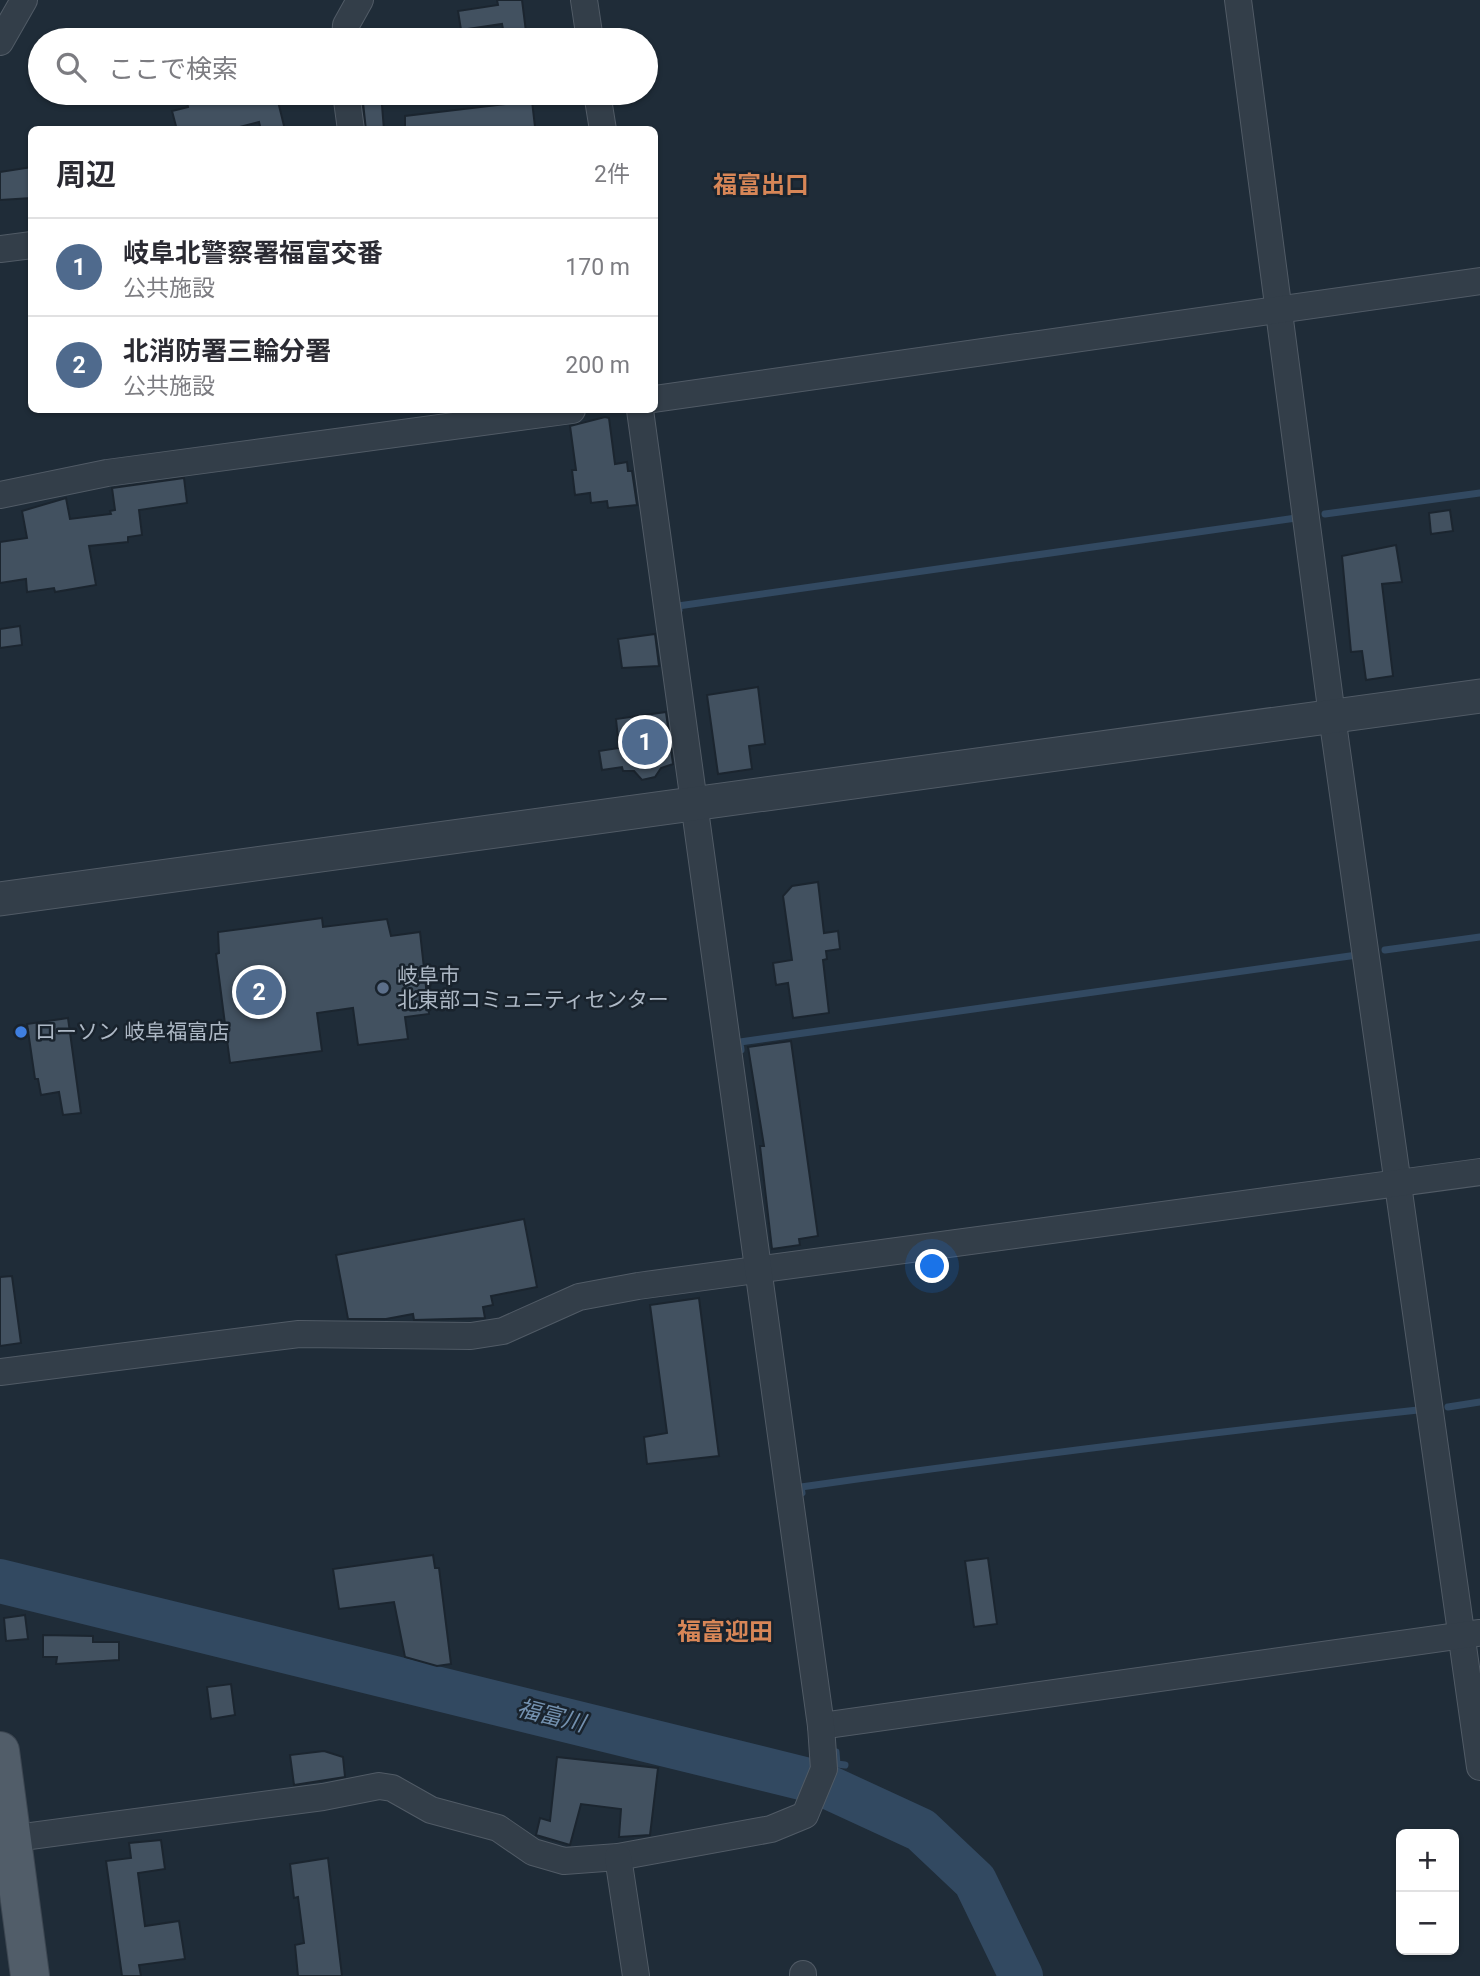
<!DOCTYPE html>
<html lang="ja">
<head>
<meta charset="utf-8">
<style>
	:root { --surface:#fff; --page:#f7f7f7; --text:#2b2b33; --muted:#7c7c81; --line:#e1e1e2; --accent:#4f6a8d }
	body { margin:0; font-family:Roboto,"Noto Sans JP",sans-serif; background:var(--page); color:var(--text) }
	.controls { position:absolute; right:21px; bottom:21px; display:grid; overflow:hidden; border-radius:10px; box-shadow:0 2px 5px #0004 }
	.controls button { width:63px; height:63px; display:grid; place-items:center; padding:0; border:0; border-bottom:2px solid var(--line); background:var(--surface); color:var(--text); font:35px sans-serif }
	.you { position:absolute; left:933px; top:1267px; width:24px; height:24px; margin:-18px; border:5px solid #fff; border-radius:50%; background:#1a73e8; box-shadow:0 0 0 10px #1a73e833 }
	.badge { display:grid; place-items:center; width:46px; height:46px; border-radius:50%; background:var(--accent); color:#fff; font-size:23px; font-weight:700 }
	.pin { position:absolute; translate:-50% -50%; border:4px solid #fff; box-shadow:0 2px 7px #0006 }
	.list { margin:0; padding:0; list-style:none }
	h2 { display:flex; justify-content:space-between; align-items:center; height:91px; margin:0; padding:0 28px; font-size:30px }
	h2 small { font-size:23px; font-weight:400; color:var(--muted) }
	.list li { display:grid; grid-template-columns:46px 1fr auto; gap:21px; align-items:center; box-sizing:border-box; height:98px; padding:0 28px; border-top:2px solid var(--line) }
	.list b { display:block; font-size:26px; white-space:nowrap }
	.list p { margin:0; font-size:23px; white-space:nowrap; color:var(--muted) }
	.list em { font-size:23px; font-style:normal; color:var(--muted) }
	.icon { flex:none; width:38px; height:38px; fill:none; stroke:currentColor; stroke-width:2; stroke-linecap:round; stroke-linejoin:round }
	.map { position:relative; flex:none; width:1480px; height:1976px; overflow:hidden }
	.search { position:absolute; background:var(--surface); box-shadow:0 2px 5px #0004; left:28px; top:28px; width:630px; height:77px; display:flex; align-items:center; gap:18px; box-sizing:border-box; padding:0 24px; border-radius:38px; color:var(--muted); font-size:26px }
	.panel { position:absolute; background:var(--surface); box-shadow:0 2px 5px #0004; left:28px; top:126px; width:630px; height:287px; border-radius:10px }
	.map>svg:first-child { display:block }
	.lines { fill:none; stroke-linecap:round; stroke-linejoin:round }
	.stream { stroke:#324961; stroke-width:7 }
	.river { stroke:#324961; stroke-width:44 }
	.building { fill:#425160; stroke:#1b252f; stroke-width:2 }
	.minor-casing { stroke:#515b66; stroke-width:28 }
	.tertiary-casing { stroke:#515b66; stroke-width:35 }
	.primary-casing { stroke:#3d4752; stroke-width:40 }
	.minor { stroke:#333e49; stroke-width:26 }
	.tertiary { stroke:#333e49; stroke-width:33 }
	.primary { stroke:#515d69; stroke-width:38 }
	.service-dot { fill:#5c6f8a; stroke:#19232d; stroke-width:2.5 }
	.shop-dot { fill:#3f7fe0; stroke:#19232d; stroke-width:2.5 }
	.labels { text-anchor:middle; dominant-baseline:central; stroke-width:5; stroke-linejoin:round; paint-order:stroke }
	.poi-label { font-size:21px; fill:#adb8c5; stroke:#19232d; text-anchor:start }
	.water-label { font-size:23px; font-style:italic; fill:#7491af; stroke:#19232d }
	.quarter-label { font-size:24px; font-weight:bold; fill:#d78657; stroke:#19232d }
</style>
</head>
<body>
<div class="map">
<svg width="1480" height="1976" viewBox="0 0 1480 1976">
	<rect width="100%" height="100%" fill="#1f2c38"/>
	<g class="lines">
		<g class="stream">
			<polyline points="1325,514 1480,493"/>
			<polyline points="679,610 678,606 1296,518"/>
			<polyline points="1385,950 1480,937"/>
			<polyline points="741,1050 740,1042 1357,955"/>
			<polyline points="1448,1407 1480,1402"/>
			<path d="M 802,1493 L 801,1487 C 1007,1458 1212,1432 1418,1410"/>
			<polyline points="836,1752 837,1764 845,1765"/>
			<polyline points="838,1791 841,1782"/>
		</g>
		<polyline class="river" points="0,1581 817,1782 921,1830 975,1881 1021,1976"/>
	</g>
	<g class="building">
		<polygon points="497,0 522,0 527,40 505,40 502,24 461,30 458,11 498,5"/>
		<polygon points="211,93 276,93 285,130 261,130 259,122 228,130 177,130 172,111 188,107 187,102 212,97"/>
		<polygon points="362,93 381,93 384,130 366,130"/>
		<polygon points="532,101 535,127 405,130 405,116"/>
		<polygon points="32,167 32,198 0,200 0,172"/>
		<polygon points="605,417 609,418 615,464 627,462 628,471 632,471 637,505 608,508 607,501 591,503 590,493 575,495 572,470 576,470 570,426"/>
		<polygon points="184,478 187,503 139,510 142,535 128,537 128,542 89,546 96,585 55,592 54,588 27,592 26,579 0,583 0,542 27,538 22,511 66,498 70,519 111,514 110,511 115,510 112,488"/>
		<polygon points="1450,510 1453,531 1431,534 1429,513"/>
		<polygon points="1396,545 1402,582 1382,584 1393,676 1366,680 1362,651 1351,652 1342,556"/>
		<polygon points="20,626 22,645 0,648 0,629"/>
		<polygon points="655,634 659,666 622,668 618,639"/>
		<polygon points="758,687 765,744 749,746 752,769 718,774 707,695"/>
		<polygon points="666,712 673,764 661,768 655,777 642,780 634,771 623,771 622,767 602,770 599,751 619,748 616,719"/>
		<polygon points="818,882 824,933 838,931 840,949 826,951 827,959 823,960 829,1013 793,1018 788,983 776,985 773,963 792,960 783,896 792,886"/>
		<polygon points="322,918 323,927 387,919 391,936 420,932 429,1014 405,1017 408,1039 358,1045 353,1008 317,1013 322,1051 230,1063 216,954 219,953 218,932"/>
		<polygon points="68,1018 81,1113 63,1115 59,1092 41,1095 38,1079 35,1079 27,1024"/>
		<polygon points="791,1041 818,1236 799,1239 800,1245 772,1249 760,1146 764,1146 748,1047"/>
		<polygon points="524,1219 537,1287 491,1296 493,1305 483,1307 485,1318 414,1320 413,1314 386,1319 348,1319 336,1255"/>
		<polygon points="12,1276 21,1343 0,1346 0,1277"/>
		<polygon points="699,1298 719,1456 647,1464 644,1437 667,1433 650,1305"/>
		<polygon points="433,1555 435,1568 439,1568 451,1664 437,1666 405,1657 394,1602 339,1609 333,1569"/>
		<polygon points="988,1558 997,1624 974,1627 965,1561"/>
		<polygon points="25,1615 28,1639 6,1641 4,1618"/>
		<polygon points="43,1635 93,1636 93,1642 119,1642 119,1660 56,1664 57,1657 43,1657"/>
		<polygon points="231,1684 235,1715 211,1719 207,1687"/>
		<polygon points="324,1751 343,1757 345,1777 294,1785 290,1755"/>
		<polygon points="557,1757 658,1768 650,1835 619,1837 621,1809 581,1804 570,1845 536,1835 540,1818 550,1821"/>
		<polygon points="161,1840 165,1869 138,1873 145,1926 179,1921 185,1959 139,1965 141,1976 122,1976 106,1861 131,1858 129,1843"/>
		<polygon points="328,1858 342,1976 298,1976 295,1945 304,1943 298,1897 294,1898 290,1864"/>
	</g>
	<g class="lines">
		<g class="minor-casing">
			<g id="minor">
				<polyline points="584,0 590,40"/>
				<polyline points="1238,0 1332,716 1480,1767"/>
				<polyline points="345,40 346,25 360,0"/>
				<polyline points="0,42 24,0"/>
				<polyline points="346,93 351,130"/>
				<polyline points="597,93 603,130"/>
				<polyline points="0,249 32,245"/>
				<polyline points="654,399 1480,281"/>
				<polyline points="0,495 107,473 572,410"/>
				<polyline points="0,1372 299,1334 471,1336 503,1331 579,1297 638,1286 1480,1172"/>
				<polyline points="821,1726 1478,1633"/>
				<polyline points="0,1840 323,1797 379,1786 392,1788 431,1810 498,1828 533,1852 564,1861 618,1857 771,1829 805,1815 824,1769 821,1726 640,410"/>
				<polyline points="618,1857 636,1976"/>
				<polyline points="803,1974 803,1976"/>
			</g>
		</g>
		<g class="tertiary-casing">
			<polyline id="tertiary" points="0,899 1480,696"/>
		</g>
		<g class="primary-casing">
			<polyline id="primary" points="0,1751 30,1976"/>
		</g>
		<use href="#minor" class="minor"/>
		<use href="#tertiary" class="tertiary"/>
		<use href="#primary" class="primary"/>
	</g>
	<circle class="service-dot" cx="383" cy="988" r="7"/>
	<circle class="shop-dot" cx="21" cy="1032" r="7"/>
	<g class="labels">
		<g class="poi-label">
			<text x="397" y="976">岐阜市<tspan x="397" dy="24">北東部コミュニティセンター</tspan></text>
			<text x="35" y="1032">ローソン 岐阜福富店</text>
		</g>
		<g class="water-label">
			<text transform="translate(551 1716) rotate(14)">福富川</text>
		</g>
		<g class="quarter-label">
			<text x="761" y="185">福富出口</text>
			<text x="725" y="1632">福富迎田</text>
		</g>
	</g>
</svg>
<div class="controls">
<button>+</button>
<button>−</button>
</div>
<div class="you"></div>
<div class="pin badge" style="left:645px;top:742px">1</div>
<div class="pin badge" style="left:259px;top:992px">2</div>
<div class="search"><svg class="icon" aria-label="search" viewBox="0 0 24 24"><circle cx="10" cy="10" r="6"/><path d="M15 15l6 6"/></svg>ここで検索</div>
<section class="panel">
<h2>周辺<small>2件</small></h2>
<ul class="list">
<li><span class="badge">1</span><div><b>岐阜北警察署福富交番</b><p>公共施設</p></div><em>170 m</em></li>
<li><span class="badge">2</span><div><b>北消防署三輪分署</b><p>公共施設</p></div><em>200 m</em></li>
</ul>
</section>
</div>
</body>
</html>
